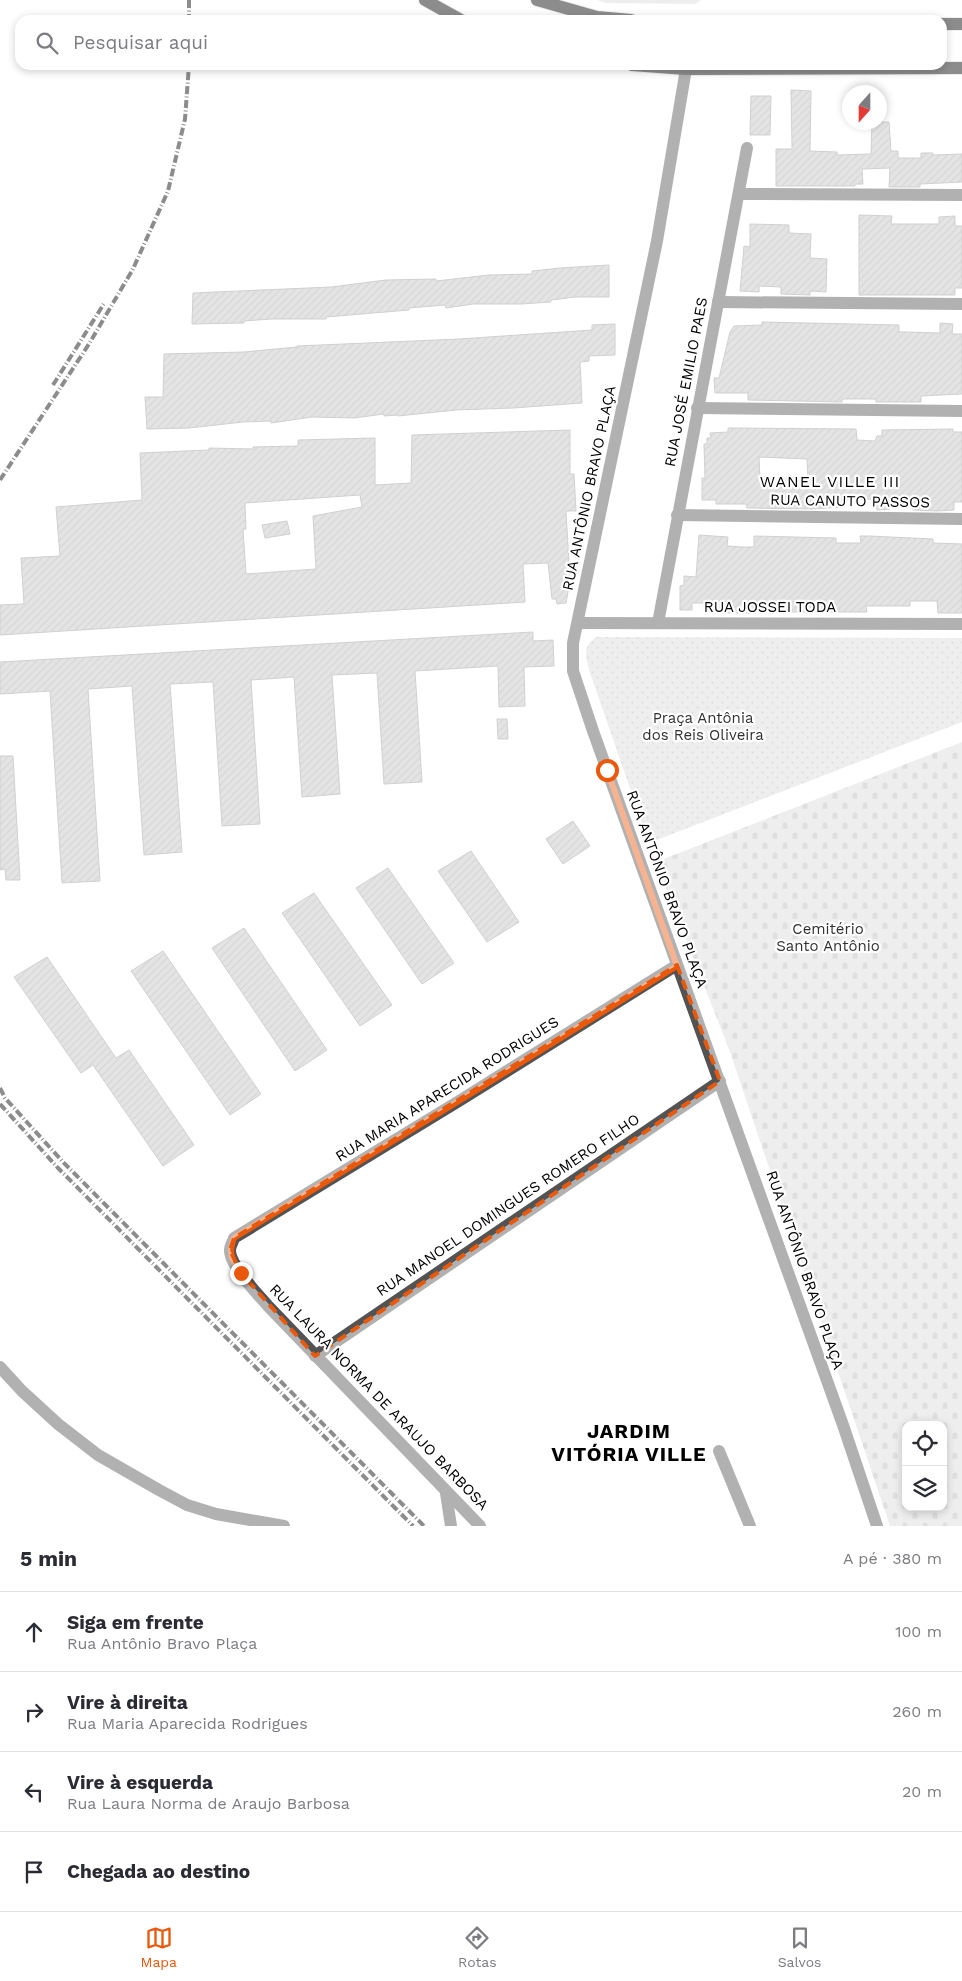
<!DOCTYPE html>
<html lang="pt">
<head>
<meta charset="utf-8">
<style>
	:root { --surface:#fff; --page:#f2f2f3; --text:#2b2b33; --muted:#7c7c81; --line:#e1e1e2; --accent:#ea580c }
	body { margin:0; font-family:"Work Sans",sans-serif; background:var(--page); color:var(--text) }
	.controls { position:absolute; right:15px; bottom:15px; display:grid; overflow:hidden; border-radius:10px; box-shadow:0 2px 8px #0003 }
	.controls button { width:45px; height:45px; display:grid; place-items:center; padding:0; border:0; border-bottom:1px solid var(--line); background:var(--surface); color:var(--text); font:25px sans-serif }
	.compass { position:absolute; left:842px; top:85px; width:45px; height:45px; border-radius:50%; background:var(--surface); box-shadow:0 2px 8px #0003; rotate:201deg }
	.stop { position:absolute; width:15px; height:15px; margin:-11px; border:4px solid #ea580c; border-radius:50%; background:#fff }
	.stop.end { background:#ea580c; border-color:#fff; box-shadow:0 1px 5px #0008 }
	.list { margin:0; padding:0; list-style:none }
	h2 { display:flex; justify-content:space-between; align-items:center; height:65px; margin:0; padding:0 20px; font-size:21px }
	h2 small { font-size:16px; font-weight:400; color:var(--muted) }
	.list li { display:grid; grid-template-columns:32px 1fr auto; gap:15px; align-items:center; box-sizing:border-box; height:80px; padding:0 20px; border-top:1px solid var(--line) }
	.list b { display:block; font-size:19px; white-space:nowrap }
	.list p { margin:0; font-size:16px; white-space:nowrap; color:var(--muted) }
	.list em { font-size:16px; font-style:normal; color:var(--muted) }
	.icon { flex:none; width:28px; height:28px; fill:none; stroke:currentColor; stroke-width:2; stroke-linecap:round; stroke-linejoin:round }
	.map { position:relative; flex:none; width:962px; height:1526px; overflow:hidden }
	.search { position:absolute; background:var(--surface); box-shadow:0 2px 8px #0003; left:15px; right:15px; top:15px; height:55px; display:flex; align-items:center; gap:12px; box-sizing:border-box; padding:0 18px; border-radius:15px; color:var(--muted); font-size:19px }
	.sheet { height:385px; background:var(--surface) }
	nav { display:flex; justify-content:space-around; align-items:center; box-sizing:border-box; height:70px; border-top:1px solid var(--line); background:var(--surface); font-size:14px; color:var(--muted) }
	nav a { display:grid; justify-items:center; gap:2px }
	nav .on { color:var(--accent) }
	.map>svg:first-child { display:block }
	.grass { fill:#dadada }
	.cemetery { fill:url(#cemetery-stones); fill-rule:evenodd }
	.park { fill:url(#park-dots) }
	.building { fill:url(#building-hatch); stroke:#979797; fill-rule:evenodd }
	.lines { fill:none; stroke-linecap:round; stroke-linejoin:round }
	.major-casing { stroke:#dbdbdb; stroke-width:14 }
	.minor { stroke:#535353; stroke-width:12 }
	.major { stroke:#000; stroke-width:12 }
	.rail { stroke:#000; stroke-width:4; stroke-dasharray:8 2.5 1 2.5; stroke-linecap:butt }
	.route { stroke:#ea580c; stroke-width:6 }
	.marked { fill:none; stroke:#e8590c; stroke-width:4; stroke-dasharray:10 6; stroke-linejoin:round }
	.labels { text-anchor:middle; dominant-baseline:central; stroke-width:4.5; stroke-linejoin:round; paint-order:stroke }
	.street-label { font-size:15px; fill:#000; stroke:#fff }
	.park-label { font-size:15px; fill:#313131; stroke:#fff }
	.neighbourhood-label { font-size:16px; letter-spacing:1px; fill:#000; stroke:#fff }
	.district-label { font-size:20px; font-weight:bold; letter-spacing:1px; fill:#000; stroke:#fff }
</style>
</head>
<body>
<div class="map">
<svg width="962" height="1526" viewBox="0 0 962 1526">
	<defs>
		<pattern id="cemetery-stones" width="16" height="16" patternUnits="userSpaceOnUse" patternTransform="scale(1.25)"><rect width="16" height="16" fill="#dadada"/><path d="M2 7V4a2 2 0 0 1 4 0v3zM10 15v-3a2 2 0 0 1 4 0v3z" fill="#b9b9b9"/></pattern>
		<pattern id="park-dots" width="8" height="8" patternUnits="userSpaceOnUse" patternTransform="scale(1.25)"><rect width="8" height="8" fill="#dadada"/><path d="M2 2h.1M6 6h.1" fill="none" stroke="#b9b9b9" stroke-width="1.8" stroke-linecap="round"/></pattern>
		<pattern id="building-hatch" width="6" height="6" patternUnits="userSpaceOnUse" patternTransform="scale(1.25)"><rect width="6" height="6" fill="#c3c3c3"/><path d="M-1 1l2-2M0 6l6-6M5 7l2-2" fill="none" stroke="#a6a6a6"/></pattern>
	</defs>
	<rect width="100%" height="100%" fill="#fff"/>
	<polygon class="grass" points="597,0 701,0 695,4 606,3"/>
	<path class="cemetery" d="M 962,742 L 962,1526 L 890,1526 L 730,1052 L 656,862 ZM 906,1425 L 943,1425 L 943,1507 L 906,1507 Z"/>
	<path class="park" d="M 596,637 L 962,638 L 962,722 L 649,843 L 589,670 C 586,656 582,647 596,637 Z"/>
	<g class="building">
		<polygon points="791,90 811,91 810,151 837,152 837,155 871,154 872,122 889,122 891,151 898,151 898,158 921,158 921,153 933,153 933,155 962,154 962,182 920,184 920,187 889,187 890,168 862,169 863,184 855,184 855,186 776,186 776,149 792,149 792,147"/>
		<polygon points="751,96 771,96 770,135 750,135"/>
		<polygon points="859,215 892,216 891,224 939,224 939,217 955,216 955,226 962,226 962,288 955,288 955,295 859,295"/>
		<polygon points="750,224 789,225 789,233 811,234 810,258 827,259 826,292 810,291 810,295 781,294 781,287 759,286 759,292 740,291 744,246 750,247"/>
		<polygon points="609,265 609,297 575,297 551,300 551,302 521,304 473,304 446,308 445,305 409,308 409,310 326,317 326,319 271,319 244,321 244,323 192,324 193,293 331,287 386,280 436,279 436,281 489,275 532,274 532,271 560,268"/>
		<polygon points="762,322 899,325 899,332 905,332 940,333 940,323 953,324 952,334 962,334 962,394 921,396 921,402 876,402 876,399 842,399 842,402 748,400 748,393 715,393 714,378 719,378 730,332 734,326 762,325"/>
		<polygon points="615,324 615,355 589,356 589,361 580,362 582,403 513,408 456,410 398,416 398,415 384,416 384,414 354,418 312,417 271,423 271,421 243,422 189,428 147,429 145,397 163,397 164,354 244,352 297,347 297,346 459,339 592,330 592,325"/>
		<path d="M 728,428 L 856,429 L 857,440 L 875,441 L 877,436 L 882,436 L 882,430 L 953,429 L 953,432 L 962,432 L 962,502 L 954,502 L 954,510 L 937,511 L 913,510 L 913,502 L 890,502 L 890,509 L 877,510 L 876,499 L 842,500 L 842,507 L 812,509 L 747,508 L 746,504 L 716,504 L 716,500 L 702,500 L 702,478 L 705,478 L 704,444 L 707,444 L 707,438 L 711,438 L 710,433 L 728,432 ZM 759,457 L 807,459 L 808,480 L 760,480 Z"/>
		<path d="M 570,430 L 570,474 L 574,474 L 576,511 L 566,511 L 570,581 L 566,603 L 557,604 L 556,599 L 552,599 L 548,563 L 523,564 L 525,602 L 0,635 L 0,605 L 24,604 L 21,558 L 60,556 L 56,507 L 142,500 L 140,453 L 209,450 L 209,448 L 253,449 L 253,447 L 298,446 L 298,440 L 375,438 L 375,485 L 411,483 L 412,435 ZM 360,495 L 362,507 L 313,516 L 316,569 L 246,574 L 243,529 L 246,529 L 245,503 Z"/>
		<polygon points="287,521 290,534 265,538 262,525"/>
		<polygon points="699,535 728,537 727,546 742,547 754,547 754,536 836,538 836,543 861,543 860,536 869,536 933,539 933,543 962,544 962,613 938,613 937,601 910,601 910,606 866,606 867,612 778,612 778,610 754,611 754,613 713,613 713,603 692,603 692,610 680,610 680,586 684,585 684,576 696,577"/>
		<polygon points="533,632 533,641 553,640 554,666 524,667 525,706 499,707 498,666 415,671 422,782 384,784 377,673 332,675 340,794 302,797 294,677 251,680 260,824 222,826 213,682 170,684 182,852 144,855 132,686 88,689 100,881 62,883 50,691 0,694 0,662"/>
		<polygon points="497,719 507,719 508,739 498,739"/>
		<polygon points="0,756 13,756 20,880 6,880 5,869 0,870"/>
		<polygon points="573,821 590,846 563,864 546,839"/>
		<polygon points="471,851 519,922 487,942 438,871"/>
		<polygon points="388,868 454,963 422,984 356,888"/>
		<polygon points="314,893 392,1005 360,1026 282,913"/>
		<polygon points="244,928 327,1050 295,1071 212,948"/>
		<polygon points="163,951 261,1094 230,1115 131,971"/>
		<polygon points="47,957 116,1058 129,1050 194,1145 163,1166 93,1065 81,1073 14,977"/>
	</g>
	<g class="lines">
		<g class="major-casing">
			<g id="major">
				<polyline points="425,0 461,20"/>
				<polyline points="537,0 597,17 631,20"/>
				<polyline points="942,24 962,24"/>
				<polyline points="632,65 686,69 962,68"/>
			</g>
		</g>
		<g class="minor">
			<polyline points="686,69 657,241 573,643 573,671 593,731 843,1425 877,1526"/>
			<polyline points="739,194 962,195"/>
			<polyline points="718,302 962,304"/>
			<polyline points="697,408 962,411"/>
			<polyline points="677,515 962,519"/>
			<polyline points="578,623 962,624"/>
			<polyline points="658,623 747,148"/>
			<polyline points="315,1356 720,1081"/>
			<polyline points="0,1367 22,1391 58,1424 98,1455 159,1490 187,1505 216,1514 284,1526"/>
			<polyline points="719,1451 750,1526"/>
			<polyline points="446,1493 451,1526"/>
			<path d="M 480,1526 L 268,1306 C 258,1294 229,1265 230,1250 C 230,1246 233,1242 234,1238 L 459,1101 L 677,965"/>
		</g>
		<use href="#major" class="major"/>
		<g class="rail">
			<polyline points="189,0 189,20"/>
			<polyline points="53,385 105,302"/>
			<polyline points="0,480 89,344 133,269 168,191 185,119 189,65"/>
			<polyline points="0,1088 5,1098 63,1162 424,1526"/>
			<polyline points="0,1104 58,1168 413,1526"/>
		</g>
	</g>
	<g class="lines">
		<path class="route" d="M 241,1273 C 232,1259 228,1255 234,1238 L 459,1101 L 677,966 L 607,770"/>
	</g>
	<path d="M0 0H962V1526H0ZM 677,965 L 720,1081 L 315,1356 L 241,1273 L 230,1250 L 234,1238 Z" fill="#fff" fill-opacity=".55" fill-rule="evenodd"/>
	<path class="marked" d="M 677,965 L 720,1081 L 315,1356 L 241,1273 L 230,1250 L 234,1238 Z"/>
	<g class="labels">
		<g class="street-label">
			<text transform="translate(686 382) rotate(-79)">RUA JOSÉ EMILIO PAES</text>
			<text transform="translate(589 488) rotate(-78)">RUA ANTÔNIO BRAVO PLAÇA</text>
			<text transform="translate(850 501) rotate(1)">RUA CANUTO PASSOS</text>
			<text x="770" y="607">RUA JOSSEI TODA</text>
			<text transform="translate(667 889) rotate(70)">RUA ANTÔNIO BRAVO PLAÇA</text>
			<text transform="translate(447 1089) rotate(-32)">RUA MARIA APARECIDA RODRIGUES</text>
			<text transform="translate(508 1205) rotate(-34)">RUA MANOEL DOMINGUES ROMERO FILHO</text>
			<text transform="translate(805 1270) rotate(71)">RUA ANTÔNIO BRAVO PLAÇA</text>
			<text transform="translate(379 1397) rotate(46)">RUA LAURA NORMA DE ARAUJO BARBOSA</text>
		</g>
		<g class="park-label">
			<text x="703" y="718">Praça Antônia<tspan x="703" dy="17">dos Reis Oliveira</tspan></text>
			<text x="828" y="929">Cemitério<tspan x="828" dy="17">Santo Antônio</tspan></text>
		</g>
		<g class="neighbourhood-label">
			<text x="830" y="481">WANEL VILLE III</text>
		</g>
		<g class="district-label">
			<text x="629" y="1431">JARDIM<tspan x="629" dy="23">VITÓRIA VILLE</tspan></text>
		</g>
	</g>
</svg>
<div class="controls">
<button><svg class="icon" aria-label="locate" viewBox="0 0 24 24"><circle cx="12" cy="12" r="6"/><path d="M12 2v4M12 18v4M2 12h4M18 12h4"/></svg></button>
<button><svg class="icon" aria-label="layers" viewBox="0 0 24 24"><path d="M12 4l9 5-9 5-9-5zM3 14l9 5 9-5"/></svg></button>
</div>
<svg class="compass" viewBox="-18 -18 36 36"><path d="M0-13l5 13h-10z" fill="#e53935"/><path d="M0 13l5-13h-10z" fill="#7c7c81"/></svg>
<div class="stop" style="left:607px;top:770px"></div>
<div class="stop end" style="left:241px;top:1273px"></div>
<div class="search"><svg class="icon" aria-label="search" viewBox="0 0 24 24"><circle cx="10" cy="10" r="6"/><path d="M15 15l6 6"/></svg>Pesquisar aqui</div>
</div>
<section class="sheet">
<h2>5 min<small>A pé · 380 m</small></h2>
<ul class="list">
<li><svg class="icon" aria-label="ahead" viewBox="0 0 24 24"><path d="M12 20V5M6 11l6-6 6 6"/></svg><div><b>Siga em frente</b><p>Rua Antônio Bravo Plaça</p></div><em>100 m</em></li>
<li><svg class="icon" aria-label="right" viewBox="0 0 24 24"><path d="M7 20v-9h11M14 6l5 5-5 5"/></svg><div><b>Vire à direita</b><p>Rua Maria Aparecida Rodrigues</p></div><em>260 m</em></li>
<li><svg class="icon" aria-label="left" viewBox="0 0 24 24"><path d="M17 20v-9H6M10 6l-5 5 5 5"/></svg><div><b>Vire à esquerda</b><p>Rua Laura Norma de Araujo Barbosa</p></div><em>20 m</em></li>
<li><svg class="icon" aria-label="arrive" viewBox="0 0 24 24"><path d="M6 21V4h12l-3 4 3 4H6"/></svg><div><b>Chegada ao destino</b></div></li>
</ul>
</section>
<nav>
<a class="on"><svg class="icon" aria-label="map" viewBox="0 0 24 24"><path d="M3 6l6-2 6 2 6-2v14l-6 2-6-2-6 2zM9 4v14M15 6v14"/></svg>Mapa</a>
<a><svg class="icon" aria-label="directions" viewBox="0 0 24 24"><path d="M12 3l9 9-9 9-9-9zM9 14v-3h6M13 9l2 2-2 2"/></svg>Rotas</a>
<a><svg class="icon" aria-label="saved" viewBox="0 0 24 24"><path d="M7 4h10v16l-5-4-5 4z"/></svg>Salvos</a>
</nav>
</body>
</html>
